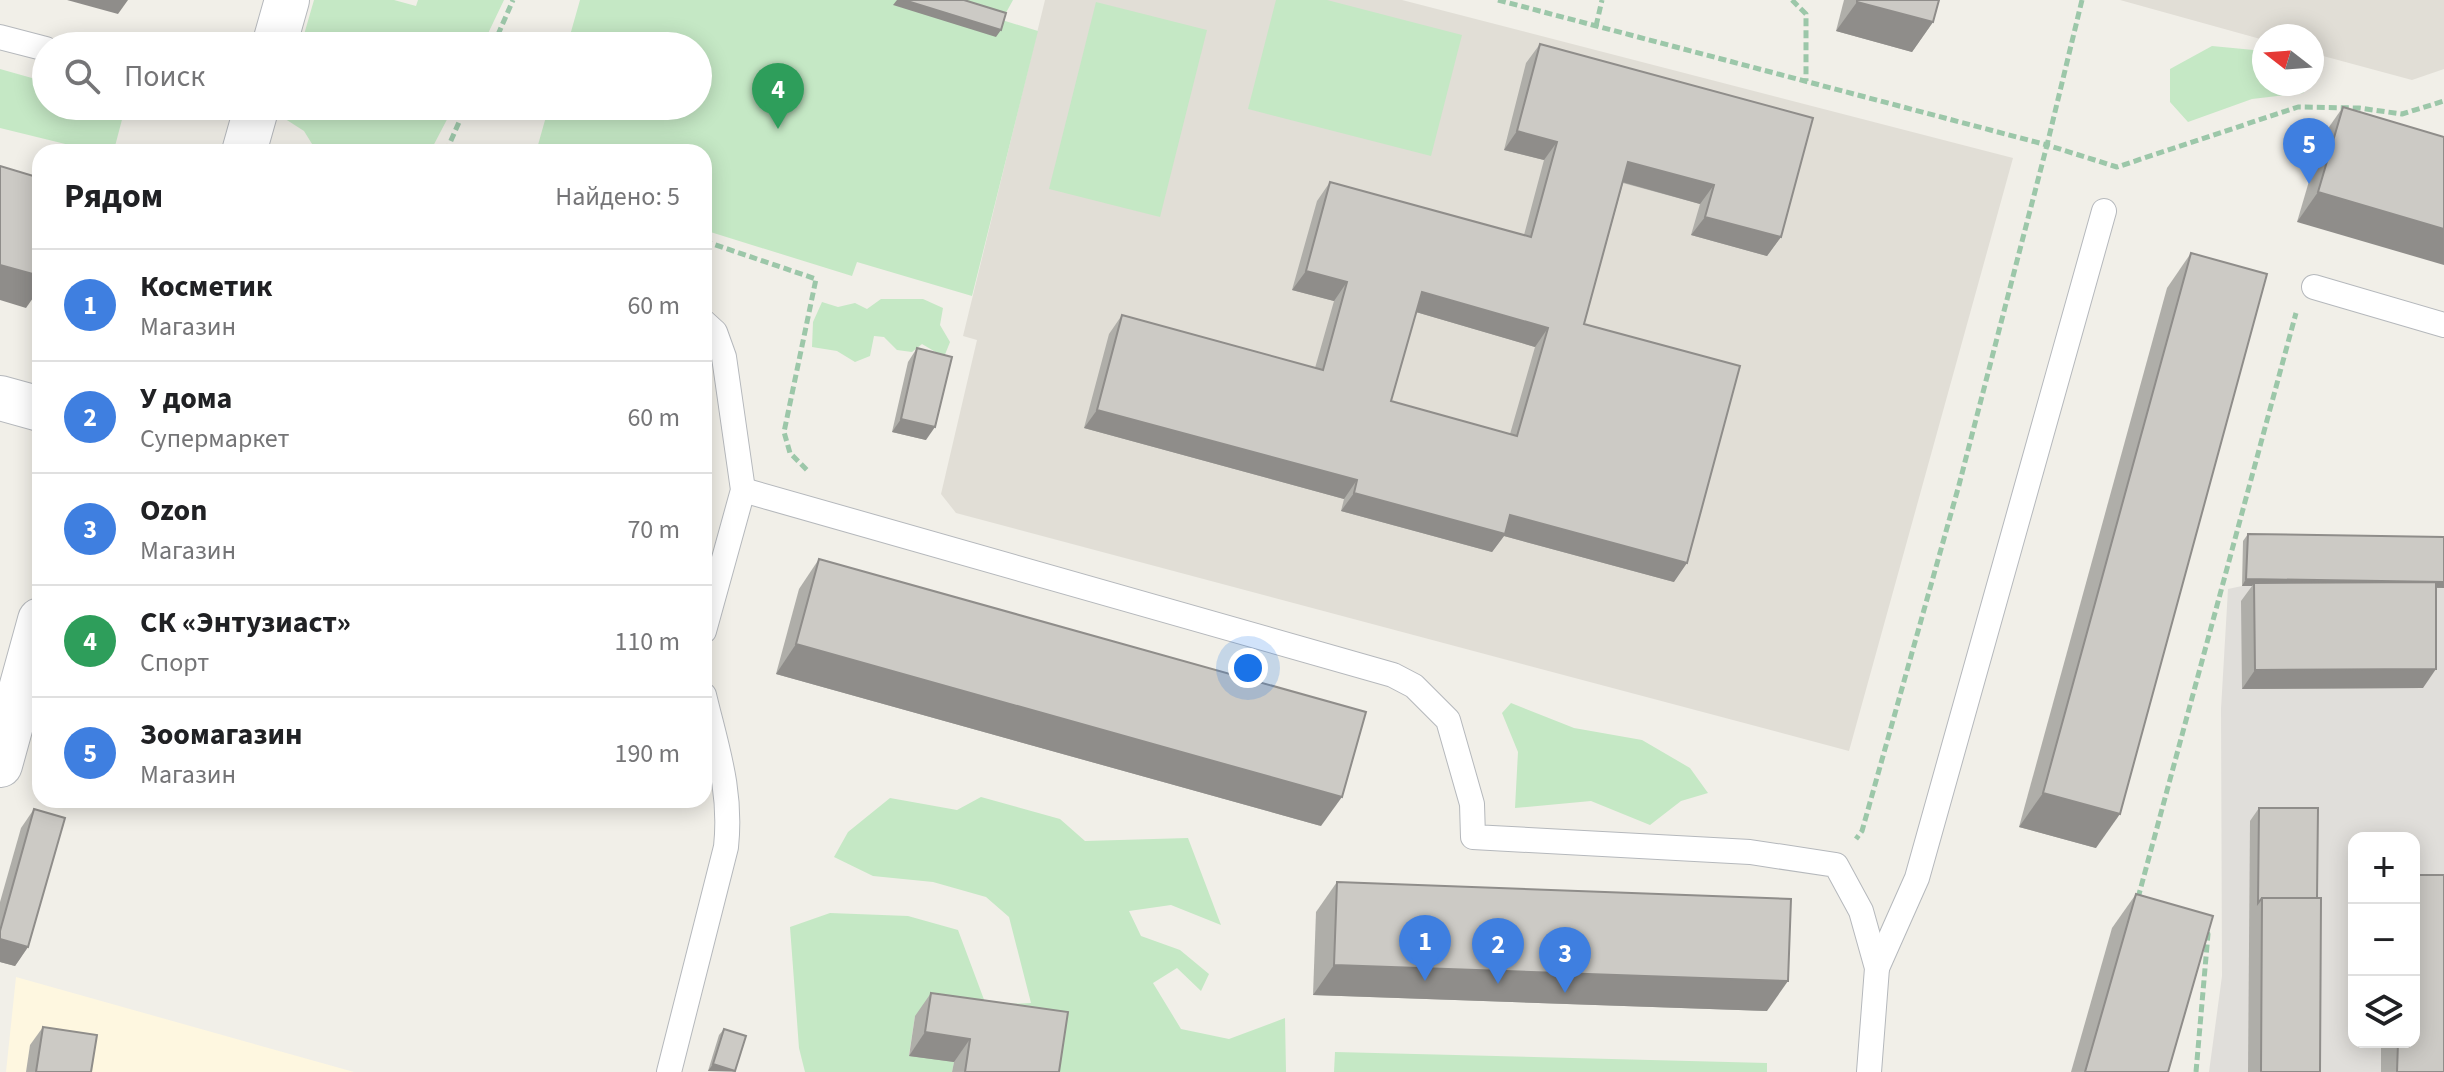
<!DOCTYPE html>
<html lang="ru">
<head>
<meta charset="utf-8">
<style>
	:root { --surface:#fff; --page:#f6f6f6; --text:#202124; --muted:#757577; --line:#e0e0e0; --accent:#b45309 }
	body { margin:0; font-family:"Source Sans 3",sans-serif; background:var(--page); color:var(--text) }
	.controls { position:absolute; right:24px; bottom:24px; display:grid; overflow:hidden; border-radius:16px; box-shadow:0 4px 20px #0003 }
	.controls button { width:72px; height:72px; display:grid; place-items:center; padding:0; border:0; border-bottom:2px solid var(--line); background:var(--surface); color:var(--text); font:40px sans-serif }
	.compass { position:absolute; left:2252px; top:24px; width:72px; height:72px; border-radius:50%; background:var(--surface); box-shadow:0 4px 20px #0003; rotate:287deg }
	.you { position:absolute; left:1248px; top:668px; width:28px; height:28px; margin:-20px; border:6px solid #fff; border-radius:50%; background:#1a73e8; box-shadow:0 0 0 12px #1a73e833 }
	.badge { display:grid; place-items:center; width:52px; height:52px; border-radius:50%; background:var(--accent); color:#fff; font-size:26px; font-weight:700 }
	.pin { position:absolute; translate:-50% -66px; filter:drop-shadow(0 2px 4px #0008) }
	.pin::after { content:''; position:absolute; top:42px; width:28px; height:24px; background:inherit; clip-path:polygon(0 0,100% 0,50% 100%) }
	.list { margin:0; padding:0; list-style:none }
	h2 { display:flex; justify-content:space-between; align-items:center; height:104px; margin:0; padding:0 32px; font-size:34px }
	h2 small { font-size:26px; font-weight:400; color:var(--muted) }
	.list li { display:grid; grid-template-columns:52px 1fr auto; gap:24px; align-items:center; box-sizing:border-box; height:112px; padding:0 32px; border-top:2px solid var(--line) }
	.list b { display:block; font-size:30px; white-space:nowrap }
	.list p { margin:0; font-size:26px; white-space:nowrap; color:var(--muted) }
	.list em { font-size:26px; font-style:normal; color:var(--muted) }
	.icon { flex:none; width:44px; height:44px; fill:none; stroke:currentColor; stroke-width:2; stroke-linecap:round; stroke-linejoin:round }
	.map { position:relative; flex:none; width:2444px; height:1072px; overflow:hidden }
	.search { position:absolute; background:var(--surface); box-shadow:0 4px 20px #0003; left:32px; top:32px; width:680px; height:88px; display:flex; align-items:center; gap:20px; box-sizing:border-box; padding:0 28px; border-radius:44px; color:var(--muted); font-size:30px }
	.panel { position:absolute; background:var(--surface); box-shadow:0 4px 20px #0003; left:32px; top:144px; width:680px; height:664px; border-radius:24px }
	.map>svg:first-child { display:block }
	.commercial { fill:#fef7e0 }
	.industrial { fill:#e0deda; fill-rule:evenodd }
	.education { fill:#e1ded6 }
	.green { fill:#c5e8c5 }
	.lines { fill:none; stroke-linecap:round; stroke-linejoin:round }
	.lane-casing { stroke:#b5b8bc; stroke-width:26 }
	.street-casing { stroke:#b5b8bc; stroke-width:46 }
	.path { stroke:#9cc7a9; stroke-width:5; stroke-dasharray:8 4; stroke-linecap:butt }
	.lane { stroke:#fff; stroke-width:24 }
	.street { stroke:#fff; stroke-width:44 }
	.wall { fill:#afaea9; fill-rule:evenodd }
	.shaded-wall { fill:#8f8d8a }
	.building { fill:#cccac5; stroke:#8f8d8a; stroke-width:2; fill-rule:evenodd }
</style>
</head>
<body>
<div class="map">
<svg width="2444" height="1072" viewBox="0 0 2444 1072">
	<rect width="100%" height="100%" fill="#f1efe8"/>
	<polygon class="commercial" points="16,977 354,1072 6,1072"/>
	<path class="industrial" d="M 2242,586 L 2444,588 L 2444,1072 L 2209,1072 L 2222,976 L 2221,709 L 2228,589 ZM 2354,838 L 2414,838 L 2414,1042 L 2354,1042 Z"/>
	<g class="education">
		<polygon points="1045,0 1402,0 2013,158 1849,751 956,513 941,494 977,340 963,336"/>
		<polygon points="2120,0 2444,0 2444,69 2412,80 2312,53 2312,36 2264,36 2264,40"/>
	</g>
	<g class="green">
		<polygon points="314,0 394,0 416,6 418,0 504,0 482,46 292,46 294,37 301,45"/>
		<polygon points="580,0 1013,0 1002,20 1038,31 972,296 857,262 852,276 704,230 704,152 536,152 549,106 698,106 698,46 567,46"/>
		<polygon points="1276,0 1327,0 1462,35 1431,156 1248,109"/>
		<polygon points="1096,2 1207,30 1160,217 1049,189"/>
		<polygon points="2212,46 2264,51 2264,84 2298,84 2304,93 2252,99 2188,122 2170,102 2170,69"/>
		<polygon points="0,69 46,82 46,106 121,106 124,112 114,150 98,152 0,128"/>
		<polygon points="280,106 454,106 430,152 317,152 304,131 279,115"/>
		<polygon points="881,299 923,299 943,308 940,325 950,342 944,357 922,344 912,352 897,350 884,337 874,336 870,356 855,362 837,351 812,347 813,322 822,302 838,307 855,303 867,309"/>
		<polygon points="1511,703 1574,728 1642,740 1690,768 1708,793 1681,801 1650,825 1591,801 1515,808 1518,752 1502,713"/>
		<polygon points="981,797 1060,819 1085,841 1188,838 1221,925 1171,905 1129,911 1141,936 1180,950 1209,974 1201,991 1177,968 1153,983 1181,1029 1229,1039 1285,1018 1286,1072 1046,1072 915,1016 909,1055 954,1062 952,1072 805,1072 799,1048 790,927 830,913 908,916 958,930 986,1005 1031,1003 1009,917 986,897 933,882 873,876 834,857 848,832 890,798 957,810"/>
		<polygon points="1335,1052 1767,1063 1767,1072 1334,1072"/>
	</g>
	<g class="lines">
		<g class="lane-casing">
			<g id="lane">
				<polyline points="0,37 46,49"/>
				<polyline points="2314,287 2444,325"/>
				<polyline points="704,322 715,332 724,357 743,490 704,631"/>
				<polyline points="743,490 1393,675 1414,686 1448,720 1472,804 1473,837 1750,852 1836,865 1861,911 1877,968 1869,1072"/>
				<polyline points="1877,968 1917,878 2104,211"/>
				<path d="M 669,1072 L 726,847 C 732,791 717,749 704,695"/>
			</g>
		</g>
		<g class="street-casing">
			<g id="street">
				<polyline points="274,46 287,0"/>
				<polyline points="244,152 257,106"/>
				<polyline points="0,398 40,409"/>
				<polyline points="0,765 40,620"/>
			</g>
		</g>
		<g class="path">
			<polyline points="1498,0 2047,145 1959,485 1862,831 1856,839"/>
			<polyline points="1792,0 1806,14 1806,81"/>
			<polyline points="2082,0 2047,145 2117,167 2298,107 2359,108 2402,114 2444,101"/>
			<polyline points="1596,26 1602,0"/>
			<polyline points="493,46 513,0"/>
			<polyline points="446,152 466,106"/>
			<polyline points="704,241 816,279 784,432 790,453 808,471"/>
			<polyline points="2138,898 2296,313"/>
			<polyline points="2196,1072 2208,934 2203,931"/>
		</g>
		<use href="#lane" class="lane"/>
		<use href="#street" class="street"/>
	</g>
	<g class="wall">
		<polygon points="1844,0 1939,0 1933,22 1912,52 1836,31"/>
		<path d="M 1540,44 L 1781,237 L 1767,256 L 1691,235 L 1700,204 L 1623,183 L 1584,324 L 1674,582 L 1504,536 L 1492,552 L 1341,511 L 1344,499 L 1084,428 L 1109,334 L 1122,315 L 1315,368 L 1334,301 L 1292,290 L 1317,201 L 1330,182 L 1524,235 L 1544,160 L 1504,150 L 1526,63 ZM 1416,312 L 1535,347 L 1510,434 L 1391,401 Z"/>
		<polygon points="2343,107 2444,137 2297,222 2322,137"/>
		<polygon points="2191,253 2096,848 2019,827 2167,288"/>
		<polygon points="917,348 926,440 892,432 908,362"/>
		<polygon points="2248,534 2436,588 2423,688 2242,689 2241,601 2252,586 2242,586 2243,541"/>
		<polygon points="819,559 1321,826 776,674 799,589"/>
		<polygon points="2259,808 2317,898 2320,1072 2248,1072 2250,821"/>
		<polygon points="34,809 28,947 15,966 0,962 0,902 21,828"/>
		<polygon points="1337,882 1767,1011 1313,995 1316,912"/>
		<polygon points="2136,894 2168,1072 2071,1072 2112,928"/>
		<polygon points="931,993 1059,1072 952,1072 954,1062 909,1056 915,1016"/>
		<polygon points="43,1027 91,1072 26,1072 30,1045"/>
		<polygon points="724,1029 735,1072 708,1071 719,1035"/>
		<polygon points="2381,1042 2414,1042 2444,1072 2381,1072"/>
	</g>
	<g class="shaded-wall">
		<polygon points="67,0 128,0 118,14"/>
		<polygon points="897,0 904,0 1001,30 996,37 893,5"/>
		<polygon points="1857,2 1933,22 1912,52 1836,31"/>
		<polygon points="1517,131 1557,142 1544,160 1504,150"/>
		<polygon points="1628,162 1714,185 1700,204 1615,180"/>
		<polygon points="2318,192 2444,229 2444,265 2297,222"/>
		<polygon points="1705,217 1781,237 1767,256 1691,235"/>
		<polygon points="0,265 40,276 40,288 26,308 0,300"/>
		<polygon points="1306,271 1347,282 1334,301 1292,290"/>
		<polygon points="1422,292 1548,328 1535,347 1409,310"/>
		<polygon points="1097,410 1357,480 1344,499 1084,428"/>
		<polygon points="901,419 935,427 926,440 892,432"/>
		<polygon points="1354,493 1510,515 1687,563 1674,582 1504,536 1492,552 1341,511"/>
		<polygon points="2246,579 2444,582 2444,588 2254,586 2254,583 2252,586 2242,586"/>
		<polygon points="796,644 1342,797 1321,826 776,674"/>
		<polygon points="2436,669 2423,688 2242,689 2255,670"/>
		<polygon points="2043,793 2120,814 2096,848 2019,827"/>
		<polygon points="0,939 28,947 15,966 0,962"/>
		<polygon points="1334,965 1788,981 1767,1011 1313,995"/>
		<polygon points="925,1032 970,1039 954,1062 909,1056"/>
		<polygon points="713,1064 735,1071 708,1071"/>
	</g>
	<g class="building">
		<polygon points="904,0 964,0 1006,13 1001,30"/>
		<polygon points="1857,0 1939,0 1933,22 1857,2"/>
		<path d="M 1540,44 L 1813,118 L 1781,237 L 1705,217 L 1714,185 L 1628,162 L 1584,324 L 1740,366 L 1687,563 L 1510,515 L 1505,534 L 1354,493 L 1357,480 L 1097,410 L 1122,315 L 1323,370 L 1347,282 L 1306,271 L 1330,182 L 1531,237 L 1557,142 L 1517,131 ZM 1422,292 L 1548,328 L 1517,436 L 1391,401 Z"/>
		<polygon points="2343,107 2444,137 2444,229 2318,192"/>
		<polygon points="0,166 40,178 40,276 0,265"/>
		<polygon points="2191,253 2267,274 2120,814 2043,793"/>
		<polygon points="917,348 952,357 935,427 901,419"/>
		<polygon points="2248,534 2444,537 2444,582 2246,579"/>
		<polygon points="819,559 1366,712 1342,797 796,644"/>
		<polygon points="2436,582 2436,669 2255,670 2254,583"/>
		<polygon points="2259,808 2318,808 2317,898 2262,898 2258,903"/>
		<polygon points="34,809 65,818 28,947 0,939 0,931"/>
		<polygon points="2414,875 2444,875 2444,1072 2397,1072 2398,1042 2414,1042"/>
		<polygon points="1337,882 1791,899 1788,981 1334,965"/>
		<polygon points="2136,894 2213,916 2168,1072 2085,1072"/>
		<polygon points="2262,898 2321,898 2320,1072 2261,1072"/>
		<polygon points="931,993 1068,1012 1059,1072 965,1072 970,1039 925,1032"/>
		<polygon points="43,1027 97,1035 91,1072 36,1072"/>
		<polygon points="724,1029 746,1036 735,1071 713,1064"/>
	</g>
</svg>
<div class="controls">
<button>+</button>
<button>−</button>
<button><svg class="icon" aria-label="layers" viewBox="0 0 24 24"><path d="M12 4l9 5-9 5-9-5zM3 14l9 5 9-5"/></svg></button>
</div>
<svg class="compass" viewBox="-18 -18 36 36"><path d="M0-13l5 13h-10z" fill="#e53935"/><path d="M0 13l5-13h-10z" fill="#757577"/></svg>
<div class="you"></div>
<div class="pin badge" style="left:1425px;top:981px;background:#3f7fe0">1</div>
<div class="pin badge" style="left:1498px;top:984px;background:#3f7fe0">2</div>
<div class="pin badge" style="left:1565px;top:993px;background:#3f7fe0">3</div>
<div class="pin badge" style="left:778px;top:129px;background:#2e9e5b">4</div>
<div class="pin badge" style="left:2309px;top:184px;background:#3f7fe0">5</div>
<div class="search"><svg class="icon" aria-label="search" viewBox="0 0 24 24"><circle cx="10" cy="10" r="6"/><path d="M15 15l6 6"/></svg>Поиск</div>
<section class="panel">
<h2>Рядом<small>Найдено: 5</small></h2>
<ul class="list">
<li><span class="badge" style="background:#3f7fe0">1</span><div><b>Косметик</b><p>Магазин</p></div><em>60 m</em></li>
<li><span class="badge" style="background:#3f7fe0">2</span><div><b>У дома</b><p>Супермаркет</p></div><em>60 m</em></li>
<li><span class="badge" style="background:#3f7fe0">3</span><div><b>Ozon</b><p>Магазин</p></div><em>70 m</em></li>
<li><span class="badge" style="background:#2e9e5b">4</span><div><b>СК «Энтузиаст»</b><p>Спорт</p></div><em>110 m</em></li>
<li><span class="badge" style="background:#3f7fe0">5</span><div><b>Зоомагазин</b><p>Магазин</p></div><em>190 m</em></li>
</ul>
</section>
</div>
</body>
</html>
